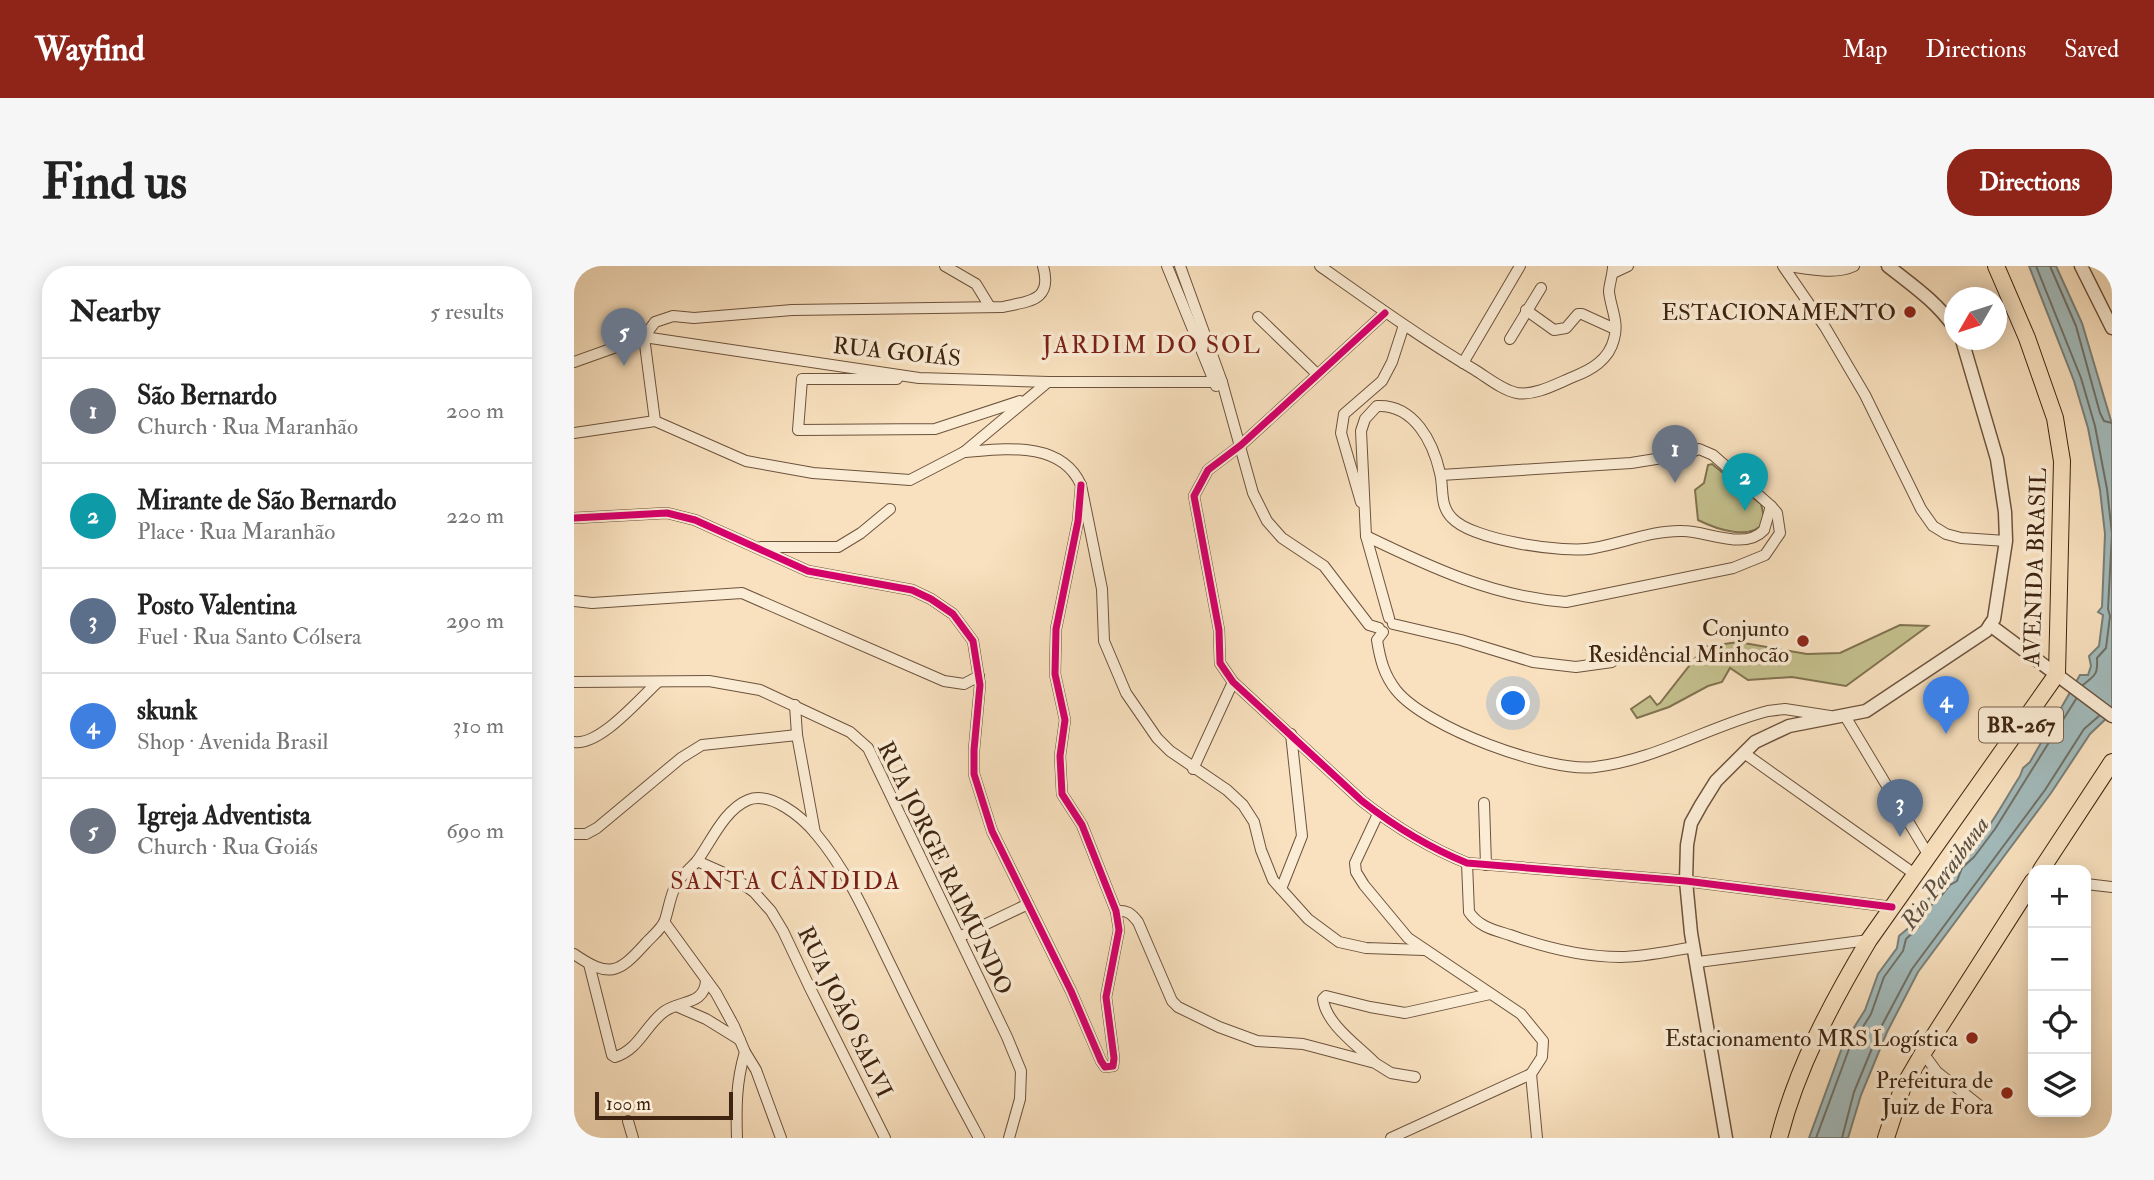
<!DOCTYPE html>
<html lang="en">
<head>
<meta charset="utf-8">
<style>
	:root { --surface:#fff; --page:#f6f6f6; --text:#222; --muted:#767676; --line:#e0e0e0; --accent:#8f2418 }
	body { margin:0; font-family:"IM FELL Double Pica",serif; background:var(--page); color:var(--text) }
	.controls { position:absolute; right:21px; bottom:21px; display:grid; overflow:hidden; border-radius:14px; box-shadow:0 4px 18px #0003 }
	.controls button { width:63px; height:63px; display:grid; place-items:center; padding:0; border:0; border-bottom:2px solid var(--line); background:var(--surface); color:var(--text); font:35px sans-serif }
	.compass { position:absolute; left:1370px; top:21px; width:63px; height:63px; border-radius:50%; background:var(--surface); box-shadow:0 4px 18px #0003; rotate:231deg }
	.scale { position:absolute; left:21px; bottom:18px; width:138px; box-sizing:border-box; padding-left:7px; border:4px solid #3e2411; border-top:0; font-size:19px; line-height:24px; white-space:nowrap; color:#3e2411; -webkit-text-stroke:5px #fbecd5; paint-order:stroke }
	.you { position:absolute; left:940px; top:438px; width:24px; height:24px; margin:-18px; border:5px solid #fff; border-radius:50%; background:#1a73e8; box-shadow:0 0 0 10px #1a73e833 }
	.badge { display:grid; place-items:center; width:46px; height:46px; border-radius:50%; background:var(--accent); color:#fff; font-size:23px; font-weight:700 }
	.pin { position:absolute; translate:-50% -58px; filter:drop-shadow(0 2px 4px #0008) }
	.pin::after { content:''; position:absolute; top:37px; width:24px; height:21px; background:inherit; clip-path:polygon(0 0,100% 0,50% 100%) }
	.list { margin:0; padding:0; list-style:none }
	h2 { display:flex; justify-content:space-between; align-items:center; height:91px; margin:0; padding:0 28px; font-size:30px }
	h2 small { font-size:23px; font-weight:400; color:var(--muted) }
	.list li { display:grid; grid-template-columns:46px 1fr auto; gap:21px; align-items:center; box-sizing:border-box; height:105px; padding:0 28px; border-top:2px solid var(--line) }
	.list b { display:block; font-size:26px; white-space:nowrap }
	.list p { margin:0; font-size:23px; white-space:nowrap; color:var(--muted) }
	.list em { font-size:23px; font-style:normal; color:var(--muted) }
	.icon { flex:none; width:38px; height:38px; fill:none; stroke:currentColor; stroke-width:2; stroke-linecap:round; stroke-linejoin:round }
	.map { position:relative; flex:none; width:1538px; height:872px; overflow:hidden; border-radius:28px }
	header { display:flex; align-items:center; gap:42px; box-sizing:border-box; height:98px; padding:0 35px; background:var(--accent); color:#fff }
	header strong { font-size:33px }
	nav { display:flex; gap:38px; margin-inline-start:auto; font-size:24px }
	.intro { display:flex; align-items:center; justify-content:space-between; box-sizing:border-box; height:168px; padding:0 42px }
	h1 { margin:0; font-size:49px }
	.button { padding:18px 32px; border-radius:28px; background:var(--accent); color:#fff; font-size:24px; font-weight:700 }
	main { display:flex; gap:42px; padding:0 42px }
	aside { flex:1; background:var(--surface); border-radius:28px; box-shadow:0 4px 18px #0003 }
	.map>svg:first-child { display:block }
	.green { fill:#c4c18e; stroke:#817250; stroke-width:2 }
	.water { fill:#a2bbbc; stroke:#7a7f78; stroke-width:2 }
	.lines { fill:none; stroke-linecap:round; stroke-linejoin:round }
	.shore { stroke:#707066; stroke-width:2 }
	.minor-casing { stroke:#6d533c; stroke-width:12 }
	.tertiary-casing { stroke:#6d533c; stroke-width:15 }
	.trunk-casing { stroke:#3e2411; stroke-width:18 }
	.minor { stroke:#fbecd5; stroke-width:10 }
	.tertiary { stroke:#fbecd5; stroke-width:12 }
	.trunk { stroke:#f9e1bf; stroke-width:16 }
	.cycleway-casing { stroke:#fbecd5; stroke-width:11 }
	.cycleway { stroke:#d6006c; stroke-width:7 }
	.poi-dot { fill:#8f2418; stroke:#fbecd5; stroke-width:2.5 }
	.labels { text-anchor:middle; dominant-baseline:central; stroke-width:7; stroke-linejoin:round; paint-order:stroke }
	.shield { fill:#fbecd5; stroke:#77604c; stroke-width:2 }
	.shield-label { font-size:21px; font-weight:bold; fill:#3e2411 }
	.poi-label { font-size:23px; fill:#3e2411; stroke:#fbecd5; text-anchor:end }
	.street-label { font-size:23px; fill:#3e2411; stroke:#fbecd5 }
	.neighbourhood-label { font-size:24px; letter-spacing:2px; fill:#7a1f14; stroke:#fbecd5 }
	.water-label { font-size:24px; font-style:italic; fill:#5c5144; stroke:#fbecd5 }
</style>
</head>
<body>
<header>
<strong>Wayfind</strong>
<nav><a>Map</a><a>Directions</a><a>Saved</a></nav>
</header>
<div class="intro"><h1>Find us</h1><a class="button">Directions</a></div>
<main>
<aside>
<h2>Nearby<small>5 results</small></h2>
<ul class="list">
<li><span class="badge" style="background:#6b7280">1</span><div><b>São Bernardo</b><p>Church · Rua Maranhão</p></div><em>200 m</em></li>
<li><span class="badge" style="background:#0f9aa8">2</span><div><b>Mirante de São Bernardo</b><p>Place · Rua Maranhão</p></div><em>220 m</em></li>
<li><span class="badge" style="background:#5c6f8a">3</span><div><b>Posto Valentina</b><p>Fuel · Rua Santo Cólsera</p></div><em>290 m</em></li>
<li><span class="badge" style="background:#3f7fe0">4</span><div><b>skunk</b><p>Shop · Avenida Brasil</p></div><em>310 m</em></li>
<li><span class="badge" style="background:#6b7280">5</span><div><b>Igreja Adventista</b><p>Church · Rua Goiás</p></div><em>690 m</em></li>
</ul>
</aside>
<div class="map">
<svg width="1538" height="872" viewBox="0 0 1538 872">
	<rect width="100%" height="100%" fill="#f9e1bf"/>
	<filter id="stains"><feTurbulence type="fractalNoise" baseFrequency=".00286" numOctaves="4"/><feColorMatrix values="0 0 0 0 .2 0 0 0 0 .09 0 0 0 0 .02 0 0 0 .5 -.17"/></filter>
	<radialGradient id="worn" r=".72"><stop offset=".6" stop-color="#630" stop-opacity="0"/><stop offset="1" stop-color="#630" stop-opacity=".3"/></radialGradient>
	<g class="green">
		<path d="M 1138,198 L 1187,238 L 1191,255 C 1178,276 1142,263 1124,254 L 1121,224 L 1130,217 L 1134,199 Z"/>
		<polygon points="1326,359 1354,360 1272,420 1218,411 1174,414 1156,402 1148,416 1134,420 1095,441 1063,452 1057,443 1076,430 1083,439 1086,437 1130,381 1164,376 1233,388 1266,387"/>
	</g>
	<path class="water" d="M 1455,0 L 1482,0 L 1508,57 L 1538,158 L 1538,447 L 1516,468 L 1477,527 L 1344,706 L 1313,766 L 1287,829 L 1274,872 L 1235,872 L 1269,779 L 1291,744 L 1304,708 L 1323,682 L 1325,670 L 1338,659 L 1346,638 L 1359,630 L 1368,619 L 1368,613 L 1378,611 L 1380,601 L 1379,593 L 1383,592 L 1386,594 C 1412,571 1428,538 1446,510 L 1449,502 L 1456,496 L 1506,409 L 1514,409 L 1517,400 L 1515,390 L 1525,380 L 1529,349 L 1524,346 L 1528,341 L 1531,268 L 1526,224 L 1514,162 L 1500,115 Z"/>
	<g class="lines">
		<g class="shore">
			<path d="M 1462,0 L 1507,112 L 1521,160 L 1533,223 L 1538,268 L 1534,343 L 1536,350 L 1532,382 L 1523,392 C 1524,409 1521,409 1509,419"/>
			<polyline points="1476,0 1502,60 1526,147 1530,155 1538,157"/>
			<polyline points="1242,872 1275,783 1297,748 1310,711 1329,685 1332,673 1344,662 1352,643 1364,634 1376,619 1383,615 1388,602 1400,591 1421,563 1502,433"/>
			<polyline points="1268,872 1280,826 1306,763 1338,703 1471,524 1510,463 1525,450"/>
		</g>
		<g class="minor-casing">
			<g id="minor">
				<polyline points="371,0 402,18 416,41"/>
				<polyline points="593,0 642,120"/>
				<polyline points="606,0 648,116 679,227 693,255 708,272 750,300 795,359 805,362"/>
				<path d="M 746,0 C 797,36 847,72 901,104 C 914,112 928,124 943,127 C 961,130 982,118 999,111 C 1017,104 1035,94 1040,73 C 1045,56 1037,43 1035,26 C 1035,18 1039,9 1039,0"/>
				<polyline points="1209,0 1251,61 1291,129 1347,243 1359,260 1372,268 1387,272 1432,275"/>
				<path d="M 1214,0 C 1234,3 1262,9 1280,0"/>
				<polyline points="1039,7 1054,0"/>
				<polyline points="952,44 980,64 992,62 1004,48 1008,48 1041,63"/>
				<path d="M 811,47 L 667,179 L 634,204 L 620,230 L 645,364 L 646,397 L 659,416 L 788,535 C 820,560 856,582 893,597 L 1112,615 L 1318,641"/>
				<polyline points="684,51 743,108"/>
				<path d="M 70,71 L 81,56 L 99,50 L 120,52 L 218,44 L 429,41 C 455,35 479,35 469,0"/>
				<polyline points="70,71 81,155"/>
				<polyline points="936,73 967,22"/>
				<polyline points="0,96 70,71 345,112 475,116 648,116"/>
				<polyline points="889,97 946,0"/>
				<polyline points="323,113 228,113 224,164 361,163 446,135"/>
				<polyline points="0,167 81,155 172,195 239,207 336,214 390,186 474,116"/>
				<path d="M 390,186 C 430,183 487,174 507,219 L 528,323 L 530,375 L 552,427 L 583,472 L 596,485 L 653,524 L 669,539 L 680,556 L 687,584 L 699,614 L 734,653 L 765,676 L 792,682 L 850,684"/>
				<polyline points="787,236 767,167 770,148 808,115 818,96 830,59"/>
				<polyline points="0,252 93,247 121,254 234,305 338,324 357,333 379,348 399,375 406,419 400,484 400,508 418,565 497,725 527,795 531,801 539,800 540,792 532,731 545,664 542,645 508,559 488,528 486,490 491,454 481,408 482,363 504,255 507,219"/>
				<path d="M 792,270 C 856,301 920,331 992,336 L 1159,302 L 1191,289 L 1206,267 L 1203,247 L 1197,240 L 1139,189 L 1125,183 L 1113,188 L 1057,197 L 867,209"/>
				<polyline points="187,281 264,281 287,267 316,243"/>
				<polyline points="0,335 18,337 168,327 370,415 390,418 405,410"/>
				<path d="M 815,352 L 792,270 L 787,165 L 791,153 L 803,140 C 840,138 859,176 866,207 C 870,222 865,239 878,252 C 898,274 991,288 1020,282 C 1049,277 1079,264 1109,265 C 1133,265 1171,285 1190,264 L 1197,240"/>
				<polyline points="819,358 887,374 959,396 1002,401 1038,396"/>
				<path d="M 809,366 L 803,374 C 806,393 810,409 822,424 C 851,461 974,507 1021,501 C 1082,494 1135,460 1194,445 L 1211,443 L 1256,450"/>
				<polyline points="0,416 135,415 186,424 276,466 294,482 433,771 447,805 446,833 435,872"/>
				<polyline points="221,439 223,469 241,567"/>
				<polyline points="1271,450 1355,590"/>
				<path d="M 0,476 C 26,480 65,433 84,416"/>
				<polyline points="1170,487 1342,609"/>
				<polyline points="619,503 659,416"/>
				<polyline points="910,537 912,599"/>
				<polyline points="804,548 781,597 782,606 790,619 834,672 947,748 969,775 968,791 957,808"/>
				<polyline points="0,568 12,568 23,562 107,492 128,479 223,469"/>
				<polyline points="123,595 159,611 180,626 197,645 209,665 236,722 311,872"/>
				<path d="M 893,597 L 895,646 C 905,661 920,664 936,669 C 972,682 1007,691 1046,691 C 1070,691 1096,685 1120,681"/>
				<polyline points="1512,618 1538,621"/>
				<polyline points="707,623 728,570 717,468"/>
				<path d="M 542,645 C 553,644 557,647 564,656 L 598,735 L 604,741 L 645,761 L 683,775 L 729,778 L 801,797 L 817,807 L 841,811"/>
				<polyline points="91,657 142,727 160,760 171,786 182,804 207,872"/>
				<polyline points="385,671 454,638"/>
				<path d="M 0,688 C 35,712 44,708 71,678 C 77,671 88,663 91,654 C 95,642 96,630 102,619 C 107,609 116,603 123,595 C 137,576 150,544 174,534 C 197,525 228,551 242,568 C 276,608 297,660 320,706 C 347,762 375,817 405,872"/>
				<polyline points="1124,696 1295,674"/>
				<path d="M 15,698 L 38,789 L 41,791 C 65,784 72,758 91,745 C 107,734 131,739 132,714"/>
				<polyline points="102,740 132,753 166,774"/>
				<polyline points="1349,787 1363,806 1406,840"/>
				<path d="M 800,796 C 783,779 752,758 749,733 L 752,730 L 796,741 L 831,747 L 916,728"/>
				<polyline points="54,855 59,872"/>
				<path d="M 163,872 C 162,842 162,816 171,786"/>
				<polyline points="817,872 957,808 963,872"/>
			</g>
		</g>
		<g class="tertiary-casing">
			<g id="tertiary">
				<path d="M 1314,0 C 1338,19 1363,36 1380,61"/>
				<polyline points="1507,0 1538,62"/>
				<polyline points="1416,359 1538,450"/>
				<polyline points="1152,872 1117,667 1112,615 1113,579 1117,557 1127,539 1142,515 1181,476 1215,460 1292,445 1412,365 1420,353 1432,275 1431,246 1423,193 1388,74"/>
			</g>
		</g>
		<g class="trunk-casing">
			<g id="trunk">
				<polyline points="1467,604 1538,496"/>
				<path d="M 1205,872 C 1223,801 1258,736 1295,674 L 1483,408 L 1488,195 L 1481,152 L 1453,72 L 1422,0"/>
				<polyline points="1312,872 1328,823 1349,787 1459,615"/>
			</g>
		</g>
		<use href="#minor" class="minor"/>
		<use href="#tertiary" class="tertiary"/>
		<use href="#trunk" class="trunk"/>
		<g class="cycleway-casing">
			<g id="cycleway">
				<path d="M 811,47 L 667,179 L 634,204 L 620,230 L 645,364 L 646,397 L 659,416 L 788,535 C 820,560 856,582 893,597 L 1112,615 L 1318,641"/>
				<polyline points="0,252 93,247 121,254 234,305 338,324 357,333 379,348 399,375 406,419 400,484 400,508 418,565 497,725 527,795 531,801 539,800 540,792 532,731 545,664 542,645 508,559 488,528 486,490 491,454 481,408 482,363 504,255 507,219"/>
			</g>
		</g>
		<use href="#cycleway" class="cycleway"/>
	</g>
	<g class="poi-dot">
		<circle cx="1336" cy="46" r="7"/>
		<circle cx="1229" cy="375" r="7"/>
		<circle cx="1398" cy="772" r="7"/>
		<circle cx="1433" cy="827" r="7"/>
	</g>
	<g class="labels">
		<rect class="shield" x="1405" y="441.5" width="84" height="35" rx="5"/>
		<g class="shield-label">
			<text x="1447" y="459">BR-267</text>
		</g>
		<g class="poi-label">
			<text x="1322" y="46">ESTACIONAMENTO</text>
			<text x="1215" y="362">Conjunto<tspan x="1215" dy="26">Residêncial Minhocão</tspan></text>
			<text x="1384" y="772">Estacionamento MRS Logística</text>
			<text x="1419" y="814">Prefeitura de<tspan x="1419" dy="26">Juiz de Fora</tspan></text>
		</g>
		<g class="street-label">
			<text transform="translate(323 86) rotate(6)">RUA GOIÁS</text>
			<text transform="translate(1461 301) rotate(-88)">AVENIDA BRASIL</text>
			<text transform="translate(371 602) rotate(64)">RUA JORGE RAIMUNDO</text>
			<text transform="translate(271 746) rotate(64)">RUA JOÃO SALVI</text>
		</g>
		<g class="neighbourhood-label">
			<text x="578" y="79">JARDIM DO SOL</text>
			<text x="212" y="615">SANTA CÂNDIDA</text>
		</g>
		<g class="water-label">
			<text transform="translate(1371 607) rotate(-54)">Rio Paraibuna</text>
		</g>
	</g>
	<rect width="100%" height="100%" filter="url(#stains)"/>
	<rect width="100%" height="100%" fill="url(#worn)"/>
</svg>
<div class="controls">
<button>+</button>
<button>−</button>
<button><svg class="icon" aria-label="locate" viewBox="0 0 24 24"><circle cx="12" cy="12" r="6"/><path d="M12 2v4M12 18v4M2 12h4M18 12h4"/></svg></button>
<button><svg class="icon" aria-label="layers" viewBox="0 0 24 24"><path d="M12 4l9 5-9 5-9-5zM3 14l9 5 9-5"/></svg></button>
</div>
<svg class="compass" viewBox="-18 -18 36 36"><path d="M0-13l5 13h-10z" fill="#e53935"/><path d="M0 13l5-13h-10z" fill="#767676"/></svg>
<div class="scale">100 m</div>
<div class="you"></div>
<div class="pin badge" style="left:1101px;top:217px;background:#6b7280">1</div>
<div class="pin badge" style="left:1171px;top:245px;background:#0f9aa8">2</div>
<div class="pin badge" style="left:1326px;top:571px;background:#5c6f8a">3</div>
<div class="pin badge" style="left:1372px;top:468px;background:#3f7fe0">4</div>
<div class="pin badge" style="left:50px;top:100px;background:#6b7280">5</div>
</div>
</main>
</body>
</html>
